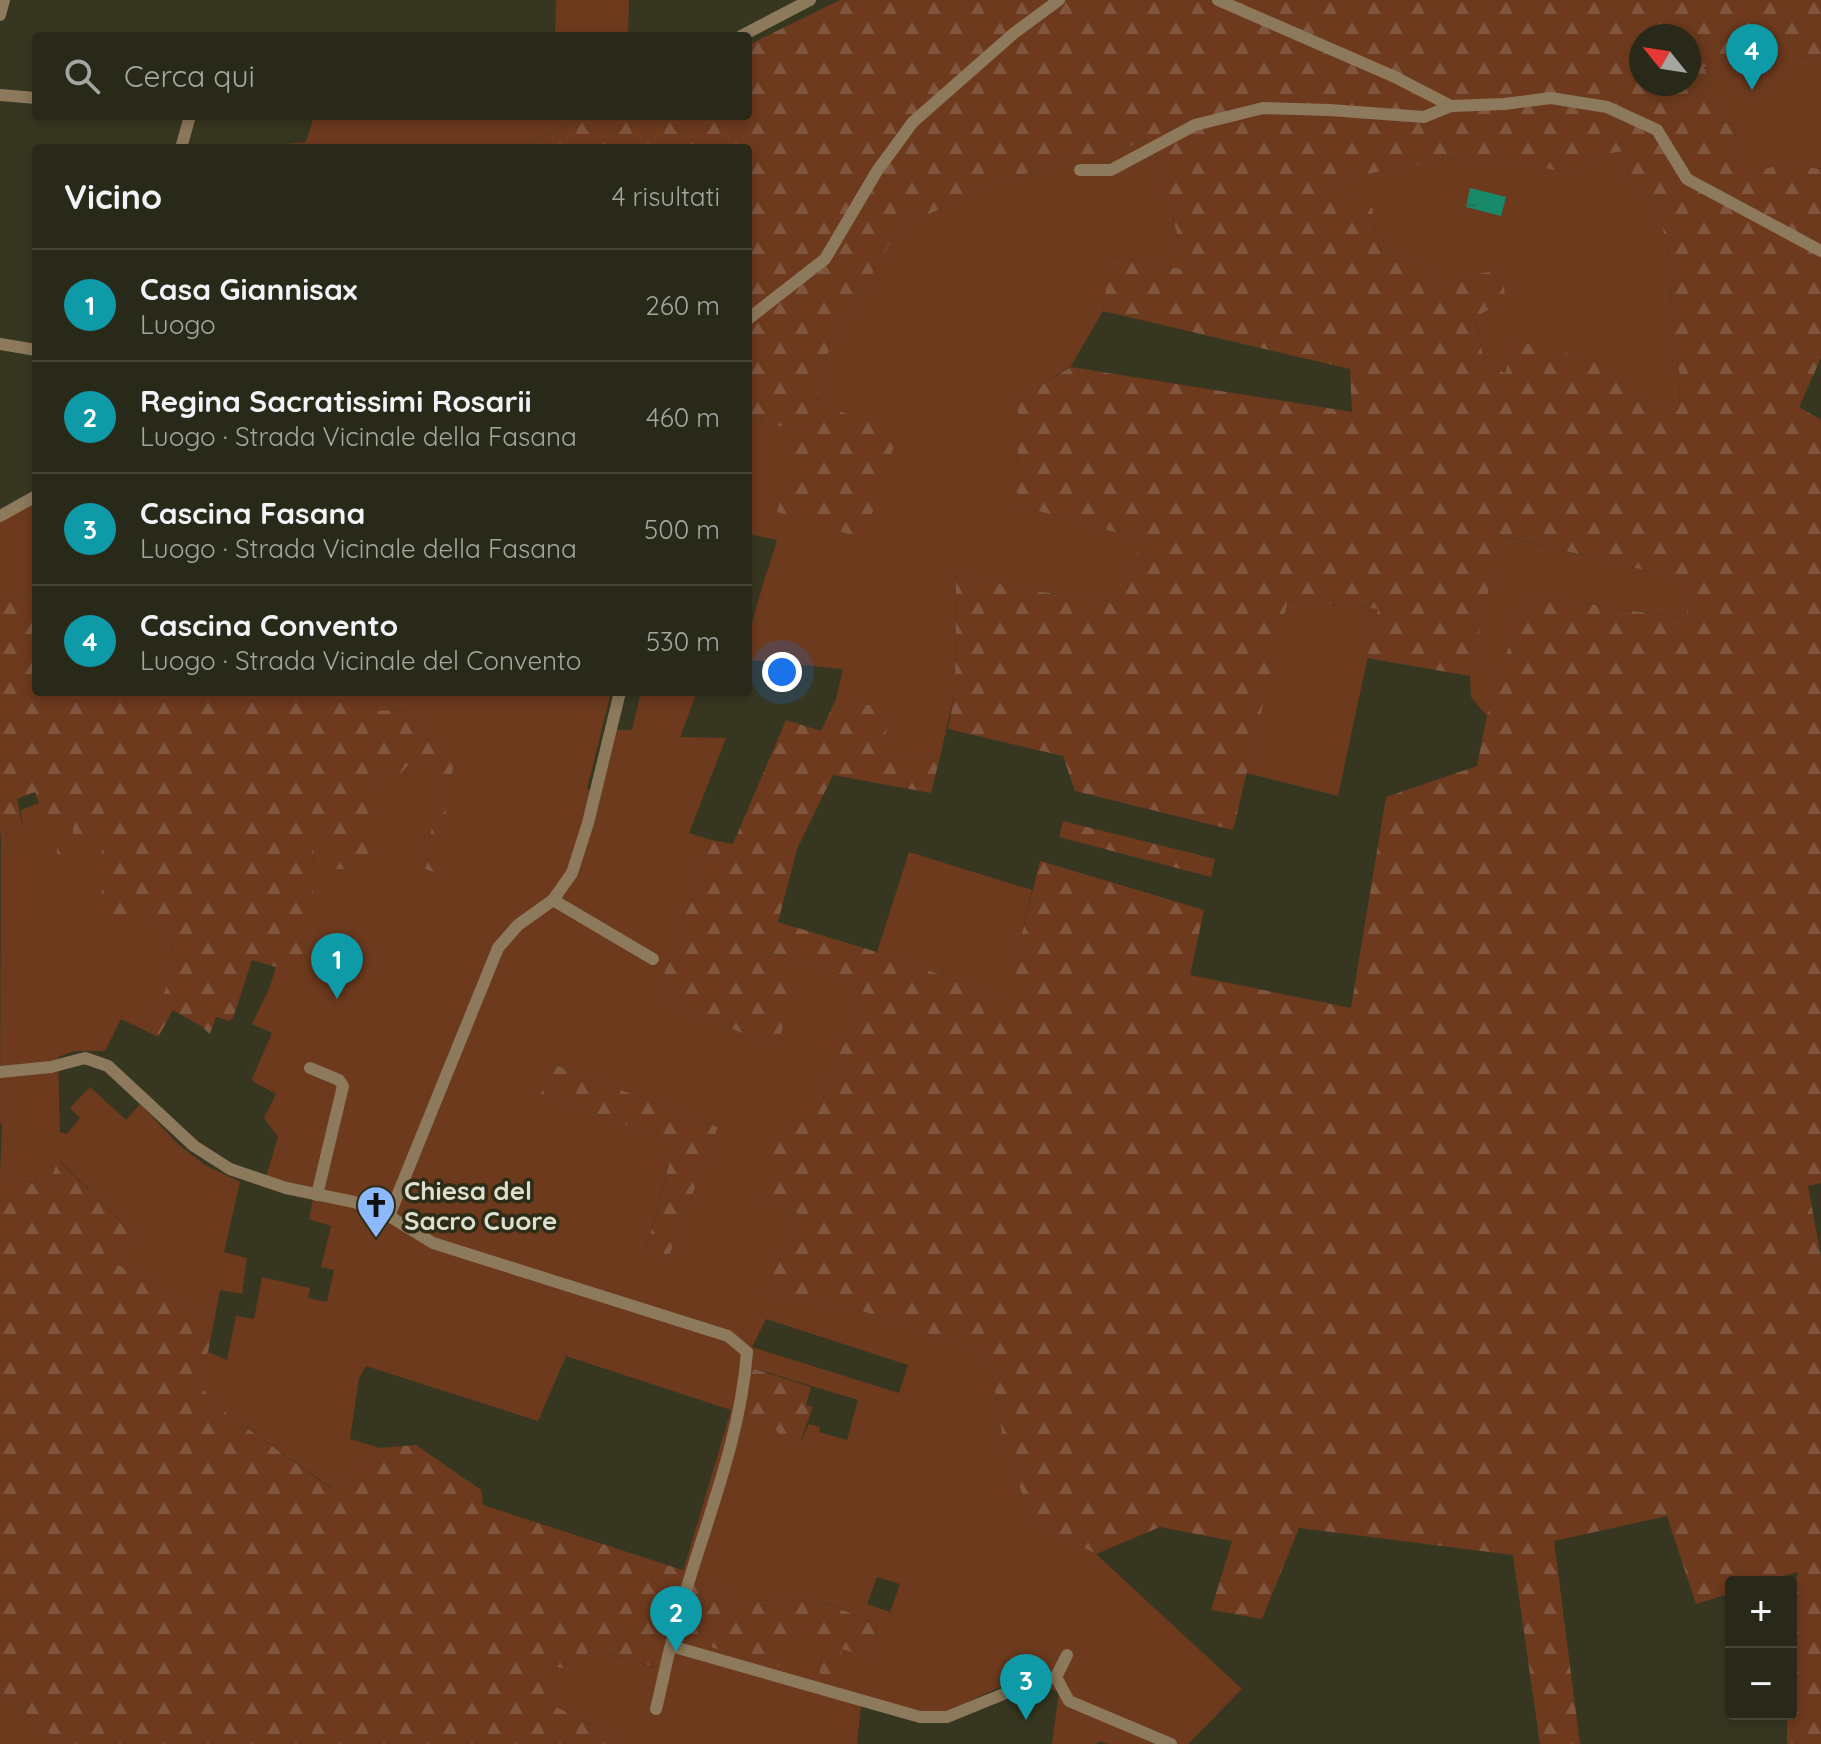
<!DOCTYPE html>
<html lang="it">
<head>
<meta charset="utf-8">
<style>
	:root { --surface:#292919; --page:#353526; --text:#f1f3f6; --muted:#a5a6a2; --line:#454538; --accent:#8bb9fc }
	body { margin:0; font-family:Quicksand,sans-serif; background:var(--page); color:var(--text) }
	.controls { position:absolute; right:24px; bottom:24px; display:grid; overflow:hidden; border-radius:8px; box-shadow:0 4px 12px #0003 }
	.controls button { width:72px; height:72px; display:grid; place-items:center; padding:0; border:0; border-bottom:2px solid var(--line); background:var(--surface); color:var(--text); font:40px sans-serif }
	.compass { position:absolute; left:1629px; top:24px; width:72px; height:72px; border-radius:50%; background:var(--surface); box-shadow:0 4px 12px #0003; rotate:300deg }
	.you { position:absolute; left:782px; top:672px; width:28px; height:28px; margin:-20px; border:6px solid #fff; border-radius:50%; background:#1a73e8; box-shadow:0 0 0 12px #1a73e833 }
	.badge { display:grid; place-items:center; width:52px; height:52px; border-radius:50%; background:var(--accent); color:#fff; font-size:26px; font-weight:700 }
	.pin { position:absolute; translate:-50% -66px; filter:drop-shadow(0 2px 4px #0008) }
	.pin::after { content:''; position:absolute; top:42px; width:28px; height:24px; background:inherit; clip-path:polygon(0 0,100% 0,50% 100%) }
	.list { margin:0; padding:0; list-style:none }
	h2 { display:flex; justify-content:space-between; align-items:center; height:104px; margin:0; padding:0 32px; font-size:34px }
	h2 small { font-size:26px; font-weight:400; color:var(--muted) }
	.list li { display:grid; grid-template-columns:52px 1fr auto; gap:24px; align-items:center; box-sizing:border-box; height:112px; padding:0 32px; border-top:2px solid var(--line) }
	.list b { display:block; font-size:30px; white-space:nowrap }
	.list p { margin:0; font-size:26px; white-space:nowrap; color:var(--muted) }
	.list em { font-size:26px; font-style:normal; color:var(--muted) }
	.icon { flex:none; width:44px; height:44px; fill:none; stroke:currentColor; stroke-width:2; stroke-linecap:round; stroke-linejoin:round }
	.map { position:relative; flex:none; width:1821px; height:1744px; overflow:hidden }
	.search { position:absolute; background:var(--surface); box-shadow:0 4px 12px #0003; left:32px; top:32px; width:720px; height:88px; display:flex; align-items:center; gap:20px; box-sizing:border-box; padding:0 28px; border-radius:8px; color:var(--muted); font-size:30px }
	.panel { position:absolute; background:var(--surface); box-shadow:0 4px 12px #0003; left:32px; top:144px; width:720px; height:552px; border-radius:8px }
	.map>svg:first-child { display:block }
	.grass { fill:#6d3a1e; fill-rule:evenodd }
	.forest { fill:url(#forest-firs); fill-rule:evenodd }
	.water { fill:url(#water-ripples) }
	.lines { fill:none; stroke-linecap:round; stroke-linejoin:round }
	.minor { stroke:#8d795c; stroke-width:12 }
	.labels { text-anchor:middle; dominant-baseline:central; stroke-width:7; stroke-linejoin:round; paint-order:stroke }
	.poi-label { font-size:26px; font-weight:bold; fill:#dedfd1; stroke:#2d2d17; text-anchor:start }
</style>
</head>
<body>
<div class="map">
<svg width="1821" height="1744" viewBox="0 0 1821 1744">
	<defs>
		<pattern id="forest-firs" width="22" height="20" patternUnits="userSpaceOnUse" patternTransform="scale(2)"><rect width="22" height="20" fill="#6d3a1e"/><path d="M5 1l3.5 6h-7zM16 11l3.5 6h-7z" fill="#81563e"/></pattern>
		<pattern id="water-ripples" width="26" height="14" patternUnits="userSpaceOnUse" patternTransform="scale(2)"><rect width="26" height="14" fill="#188969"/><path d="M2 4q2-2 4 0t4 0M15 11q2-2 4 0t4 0" fill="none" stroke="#27705a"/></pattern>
	</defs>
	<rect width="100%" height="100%" fill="#373721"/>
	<g class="grass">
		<polygon points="556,0 629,0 628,36 555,36"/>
		<polygon points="1790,56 1821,57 1821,169 1785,164 1742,175 1733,122 1716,123 1710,81 1704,66"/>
		<polygon points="314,116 586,116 519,148 287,148 287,144 306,142"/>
		<path d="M 1151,138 L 1187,270 L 1111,256 L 1103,311 L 1071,366 L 1018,401 L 1017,505 L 1144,540 L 1117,602 L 1014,588 L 956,571 L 955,691 L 940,757 L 881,754 L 890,710 L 836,699 L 843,669 L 748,660 C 748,619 766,579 777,540 L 748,534 L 748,422 L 803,429 L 801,437 L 816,404 L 829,349 L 897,231 L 982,187 L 1085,155 L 1105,155 Z"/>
		<polygon points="1625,151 1633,190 1656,197 1670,261 1671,327 1680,376 1679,409 1626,397 1516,341 1505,373 1485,365 1475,317 1474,275 1437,291 1431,266 1382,252 1372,222 1344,197 1341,179 1445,159 1530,165 1582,176 1585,157"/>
		<polygon points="36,501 36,592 13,599 0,598 0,521"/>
		<polygon points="1499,535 1693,582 1687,619 1525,594 1487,716 1471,697 1470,676"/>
		<polygon points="1287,600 1378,609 1338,796 1246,773"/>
		<path d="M 388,692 L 399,692 L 401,694 L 423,692 L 611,692 L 587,789 L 600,793 L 615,730 L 632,730 L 641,692 L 697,692 L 680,737 L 726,738 L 689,833 L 711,840 L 656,997 L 777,1048 L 765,962 L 769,952 L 865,984 L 816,1118 L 756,1196 L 798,1214 L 765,1294 L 850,1307 L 989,1354 L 1004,1447 L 1033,1522 L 1096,1554 L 1242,1689 L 1188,1744 L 1108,1744 L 1100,1741 L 1096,1744 L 1052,1744 L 1059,1692 L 1025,1680 L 1012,1681 L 945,1713 L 922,1713 L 862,1697 L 857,1744 L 616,1744 L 605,1731 L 548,1703 L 539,1662 L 588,1648 L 657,1668 L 667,1634 L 798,1624 L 813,1626 L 822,1650 L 819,1675 L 842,1648 L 871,1658 L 878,1626 C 858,1618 834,1603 813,1600 C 783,1596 754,1605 725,1599 L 713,1580 L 683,1572 L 731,1410 L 566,1356 L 538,1421 L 366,1366 L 359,1378 L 350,1439 L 380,1448 L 333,1489 L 222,1410 L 197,1383 L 208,1352 L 227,1360 L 236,1316 L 254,1319 L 262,1277 L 310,1288 L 308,1298 L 327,1302 L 334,1270 L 321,1267 L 331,1226 L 309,1219 L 313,1199 L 263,1187 L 278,1137 L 264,1118 L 276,1094 L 254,1082 L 252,1079 L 272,1033 L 252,1024 L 269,989 L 276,967 L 296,966 L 316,934 L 304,933 L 304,898 L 313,894 L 314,816 L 326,814 L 372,790 L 379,772 L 399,775 L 412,760 L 424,764 L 439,782 L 425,869 L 436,873 L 444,742 L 431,739 L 428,717 C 411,715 395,708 378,712 L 378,701 ZM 553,1064 L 718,1127 L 668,1259 L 646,1250 L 675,1142 L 542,1094 ZM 766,1319 L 908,1365 L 899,1393 L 752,1347 ZM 743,1365 L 858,1400 L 847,1440 L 819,1432 L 820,1427 L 809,1424 L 799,1445 L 782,1438 L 771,1424 L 732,1410 ZM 877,1577 L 900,1584 L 890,1612 L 867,1604 Z"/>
		<polygon points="39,803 57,817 57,875 67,804 75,803 86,820 102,816 102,919 143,920 160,926 164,941 173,945 168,982 150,1033 121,1019 105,1051 74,1051 58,1057 60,1132 67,1134 80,1118 70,1108 90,1087 126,1120 140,1104 179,1145 205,1165 240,1182 224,1252 247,1258 242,1294 220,1290 214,1321 112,1261 134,1235 59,1160 48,1187 0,1174 2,1124 0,1123 1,830 23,828 21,810"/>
		<polygon points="909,852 1032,890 1007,999 877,952"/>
		<polygon points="0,1689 61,1744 0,1744"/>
	</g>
	<g class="forest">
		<path d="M 840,0 L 1821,0 L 1821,57 L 1790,56 L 1704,67 L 1710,81 L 1716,123 L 1733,122 L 1742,174 L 1785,164 L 1821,169 L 1821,358 L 1799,407 L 1821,420 L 1821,1183 L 1808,1186 L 1821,1257 L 1821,1744 L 1787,1744 L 1787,1714 L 1791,1714 L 1791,1600 L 1798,1572 L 1765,1582 L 1731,1582 L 1731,1593 L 1696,1604 L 1667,1516 L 1554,1541 L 1580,1744 L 1540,1744 L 1513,1555 L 1299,1528 L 1262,1619 L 1211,1610 L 1232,1541 L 1160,1527 L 1096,1554 L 1033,1522 L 1004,1447 L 989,1354 L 850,1307 L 765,1294 L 798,1214 L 756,1196 L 790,1113 L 816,1118 L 865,984 L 769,952 L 766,962 L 796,980 L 777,1048 L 656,997 L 711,840 L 733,844 L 786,720 L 821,731 L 836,699 L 890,709 L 882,754 L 940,757 L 931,793 L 833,775 L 797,849 L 778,922 L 877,952 L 1006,998 L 1040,861 L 1204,910 L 1190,975 L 1351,1008 L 1386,797 L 1477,766 L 1487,716 L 1525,594 L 1686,619 L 1693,582 L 1500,535 L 1470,676 L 1367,658 L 1378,609 L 1288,600 L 1233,830 L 1075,791 L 1063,756 L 948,729 L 955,691 L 956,571 L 1014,588 L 1117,602 L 1143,540 L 1017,505 L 1018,400 L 1071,367 L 1352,412 L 1350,369 L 1103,311 L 1110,256 L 1187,270 L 1151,138 L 1105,155 L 1085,155 L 982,187 L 897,231 L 829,349 L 816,404 L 899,430 L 864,539 L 777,512 L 802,429 L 748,422 L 748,148 L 519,148 L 586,116 L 748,116 L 748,45 ZM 1641,36 L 1689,36 L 1689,84 L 1641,84 ZM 1625,151 L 1633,190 L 1656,197 L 1670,261 L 1671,327 L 1680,376 L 1679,409 L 1626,397 L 1621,366 L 1515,341 L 1505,373 L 1485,365 L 1475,318 L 1505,299 L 1503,269 L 1474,275 L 1437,290 L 1431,266 L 1382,252 L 1372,223 L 1373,209 L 1344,197 L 1342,179 L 1445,159 L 1530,165 L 1582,176 L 1585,157 Z"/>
		<path d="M 36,592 L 36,692 L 388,692 L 378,701 L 378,711 C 395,708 411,715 428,717 L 431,739 L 443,742 L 448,736 L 458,735 L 436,873 L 425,869 L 439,782 L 424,778 L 424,764 L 413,760 L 399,775 L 379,773 L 372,790 L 393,805 L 389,811 L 374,811 L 369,882 L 363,883 L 363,862 L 352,869 L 328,869 L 326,815 L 314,816 L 313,895 L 304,899 L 304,932 L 316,934 L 316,945 L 296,967 L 276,967 L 252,960 L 233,1018 L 230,1021 L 216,1017 L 210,1034 L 201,1026 L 173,1010 L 158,1037 L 150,1033 L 168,982 L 173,945 L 164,941 L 160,926 L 143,920 L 102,920 L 102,817 L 86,820 L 84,845 L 72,846 L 75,804 L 67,805 L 66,877 L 57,875 L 57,818 L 40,816 L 39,803 L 35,792 L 17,799 L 23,829 L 1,830 L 0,840 L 0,598 L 13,599 Z"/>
		<polygon points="1063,821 1215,859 1211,877 1059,837"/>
		<polygon points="553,1064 718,1127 668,1259 646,1251 675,1142 541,1094"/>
		<path d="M 58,1160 L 134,1235 L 112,1261 L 214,1321 L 208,1352 L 197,1383 L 222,1410 L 332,1489 L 380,1448 L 416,1445 L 481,1490 L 483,1505 L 713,1580 L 725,1599 C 754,1605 783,1596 813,1600 C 835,1604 858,1618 878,1626 L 871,1658 L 842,1649 L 833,1678 L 819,1676 L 822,1650 L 808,1645 L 813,1627 L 798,1624 L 778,1667 L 667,1634 L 658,1668 L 588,1648 L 584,1674 L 540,1662 L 548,1703 L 605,1731 L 616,1744 L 61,1744 L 0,1689 L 0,1174 L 48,1187 Z"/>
		<polygon points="742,1365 811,1387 806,1405 813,1407 799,1445 782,1438 771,1424 732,1410"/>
	</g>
	<polygon class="water" points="1470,188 1506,197 1501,216 1466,207"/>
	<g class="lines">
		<g class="minor">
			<polyline points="1218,0 1395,77 1451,106 1504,104 1551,98 1607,107 1657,130 1687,179 1821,251"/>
			<polyline points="0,15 4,0"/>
			<polyline points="741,36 810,0"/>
			<polyline points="0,95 36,98"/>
			<polyline points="181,148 190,116"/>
			<polyline points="1080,170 1111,170 1195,125 1263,108 1329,110 1424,117 1451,106"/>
			<polyline points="748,319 825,259 877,171 913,122 1013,34 1059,0"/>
			<polyline points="0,344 36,350"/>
			<polyline points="0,516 36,496"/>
			<polyline points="553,900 653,959"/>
			<polyline points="310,1068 339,1080 343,1086 317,1195"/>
			<path d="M 0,1072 L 51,1067 L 85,1058 L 108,1066 L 194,1146 L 230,1169 L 286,1188 L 354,1202 L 389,1216 L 433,1243 L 728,1336 L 747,1352 C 740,1446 700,1535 676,1625 C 668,1653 663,1681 656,1709"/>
			<polyline points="389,1216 498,948 518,925 553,900 572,873 588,823 620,692"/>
			<polyline points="671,1646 920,1717 947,1717 1038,1680 1056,1677 1067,1655"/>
			<polyline points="1056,1677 1069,1701 1171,1744"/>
		</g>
	</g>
	<defs>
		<g id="church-pin" transform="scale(2)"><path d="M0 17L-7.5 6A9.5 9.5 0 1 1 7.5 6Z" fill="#8bb9fc" stroke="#2d2d17"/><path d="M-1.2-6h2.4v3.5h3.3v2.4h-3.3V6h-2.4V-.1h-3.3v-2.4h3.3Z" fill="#111"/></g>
	</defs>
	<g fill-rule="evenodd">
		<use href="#church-pin" x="376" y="1205"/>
	</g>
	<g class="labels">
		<g class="poi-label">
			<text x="404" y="1190">Chiesa del<tspan x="404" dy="30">Sacro Cuore</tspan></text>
		</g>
	</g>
</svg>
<div class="controls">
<button>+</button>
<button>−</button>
</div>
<svg class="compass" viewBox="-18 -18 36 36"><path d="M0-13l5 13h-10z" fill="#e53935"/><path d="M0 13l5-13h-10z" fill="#a5a6a2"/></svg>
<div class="you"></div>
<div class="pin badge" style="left:337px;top:999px;background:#0f9aa8">1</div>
<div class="pin badge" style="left:676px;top:1652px;background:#0f9aa8">2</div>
<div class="pin badge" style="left:1026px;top:1720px;background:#0f9aa8">3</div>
<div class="pin badge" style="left:1752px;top:90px;background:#0f9aa8">4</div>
<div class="search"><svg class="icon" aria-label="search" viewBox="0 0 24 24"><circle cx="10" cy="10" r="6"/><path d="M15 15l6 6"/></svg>Cerca qui</div>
<section class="panel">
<h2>Vicino<small>4 risultati</small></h2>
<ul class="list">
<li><span class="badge" style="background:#0f9aa8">1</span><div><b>Casa Giannisax</b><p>Luogo</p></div><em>260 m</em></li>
<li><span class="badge" style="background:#0f9aa8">2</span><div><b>Regina Sacratissimi Rosarii</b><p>Luogo · Strada Vicinale della Fasana</p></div><em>460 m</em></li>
<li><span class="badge" style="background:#0f9aa8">3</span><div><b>Cascina Fasana</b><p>Luogo · Strada Vicinale della Fasana</p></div><em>500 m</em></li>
<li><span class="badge" style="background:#0f9aa8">4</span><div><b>Cascina Convento</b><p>Luogo · Strada Vicinale del Convento</p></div><em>530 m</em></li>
</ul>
</section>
</div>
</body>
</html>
